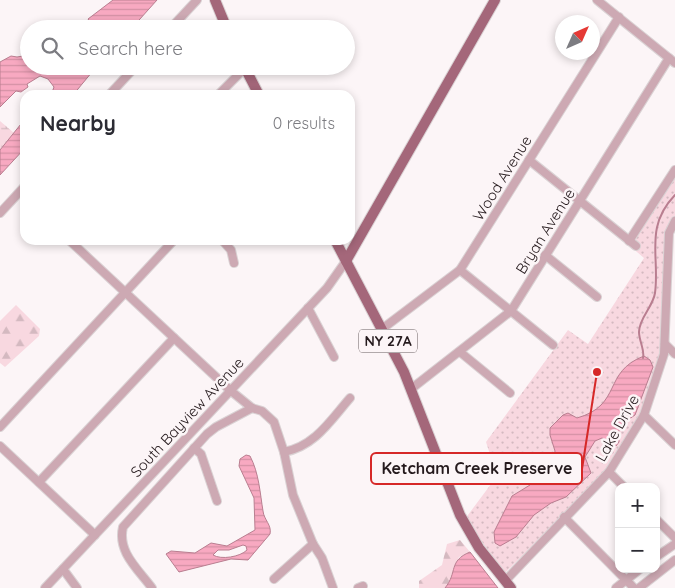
<!DOCTYPE html>
<html lang="en">
<head>
<meta charset="utf-8">
<style>
	:root { --surface:#fff; --page:#f7f7f7; --text:#2b2b33; --muted:#7c7c81; --line:#e1e1e2 }
	body { margin:0; font-family:Quicksand,sans-serif; background:var(--page); color:var(--text) }
	.controls { position:absolute; right:15px; bottom:15px; display:grid; overflow:hidden; border-radius:10px; box-shadow:0 2px 8px #0003 }
	.controls button { width:45px; height:45px; display:grid; place-items:center; padding:0; border:0; border-bottom:1px solid var(--line); background:var(--surface); color:var(--text); font:25px sans-serif }
	.compass { position:absolute; left:555px; top:15px; width:45px; height:45px; border-radius:50%; background:var(--surface); box-shadow:0 2px 8px #0003; rotate:45deg }
	.list { margin:0; padding:0; list-style:none }
	h2 { display:flex; justify-content:space-between; align-items:center; height:65px; margin:0; padding:0 20px; font-size:21px }
	h2 small { font-size:16px; font-weight:400; color:var(--muted) }
	.icon { flex:none; width:28px; height:28px; fill:none; stroke:currentColor; stroke-width:2; stroke-linecap:round; stroke-linejoin:round }
	.map { position:relative; flex:none; width:675px; height:588px; overflow:hidden }
	.search { position:absolute; background:var(--surface); box-shadow:0 2px 8px #0003; left:20px; top:20px; width:335px; height:55px; display:flex; align-items:center; gap:12px; box-sizing:border-box; padding:0 18px; border-radius:28px; color:var(--muted); font-size:19px }
	.panel { position:absolute; background:var(--surface); box-shadow:0 2px 8px #0003; left:20px; top:90px; width:335px; height:155px; border-radius:15px }
	.map>svg:first-child { display:block }
	.forest { fill:url(#forest-firs) }
	.wetland { fill:url(#wetland-marsh) }
	.park { fill:url(#park-dots) }
	.water { fill:url(#water-rules); stroke:#b97e90; fill-rule:evenodd }
	.lines { fill:none; stroke-linecap:round; stroke-linejoin:round }
	.stream { stroke:#b97e90; stroke-width:2 }
	.minor-casing { stroke:#dad2d4; stroke-width:10 }
	.major-casing { stroke:#dad2d4; stroke-width:12 }
	.minor { stroke:#cda9b3; stroke-width:8 }
	.major { stroke:#a4677a; stroke-width:10 }
	.labels { text-anchor:middle; dominant-baseline:central; stroke-width:5; stroke-linejoin:round; paint-order:stroke }
	.shield { fill:#fcf5f7; stroke:#665c5e; stroke-width:1 }
	.shield-label { font-size:14px; font-weight:bold; fill:#251a1d }
	.street-label { font-size:15px; fill:#251a1d; stroke:#fcf5f7 }
	.leader { fill:none; stroke:#d62828; stroke-width:2 }
	.callout-dot { fill:#d62828; stroke:#fcf5f7; stroke-width:2 }
	.callout { fill:#fcf5f7; stroke:#d62828; stroke-width:2 }
	.callout-label { font-size:16px; text-anchor:middle; font-weight:bold; fill:#251a1d }
</style>
</head>
<body>
<div class="map">
<svg width="675" height="588" viewBox="0 0 675 588">
	<defs>
		<pattern id="forest-firs" width="22" height="20" patternUnits="userSpaceOnUse" patternTransform="scale(1.25)"><rect width="22" height="20" fill="#f8d8e0"/><path d="M5 1l3.5 6h-7zM16 11l3.5 6h-7z" fill="#d4b9c0"/></pattern>
		<pattern id="wetland-marsh" width="20" height="14" patternUnits="userSpaceOnUse" patternTransform="scale(1.25)"><rect width="20" height="14" fill="#f8d8e0"/><path d="M1 5h8M5 5V1M11 12h8M15 12V8" fill="none" stroke="#d4b9c0"/></pattern>
		<pattern id="park-dots" width="8" height="8" patternUnits="userSpaceOnUse" patternTransform="scale(1.25)"><rect width="8" height="8" fill="#f8d8e0"/><path d="M2 2h.1M6 6h.1" fill="none" stroke="#d4b9c0" stroke-width="1.8" stroke-linecap="round"/></pattern>
		<pattern id="water-rules" width="6" height="5" patternUnits="userSpaceOnUse" patternTransform="scale(1.25)"><rect width="6" height="5" fill="#f8a9c1"/><path d="M0 2.5h6" fill="none" stroke="#d491a5"/></pattern>
	</defs>
	<rect width="100%" height="100%" fill="#fcf5f7"/>
	<g class="forest">
		<polygon points="16,305 40,329 39,336 5,367 0,363 0,321"/>
		<polygon points="460,540 470,552 459,557 447,586 445,588 419,588 419,581 442,565 447,544"/>
	</g>
	<polygon class="wetland" points="0,121 14,133 0,150"/>
	<polygon class="park" points="675,177 675,218 668,227 662,355 638,420 607,472 505,573 465,519 497,476 486,442 568,330 588,344 644,258 630,246"/>
	<g class="water">
		<polygon points="113,0 157,0 131,29 82,29 90,22 88,19"/>
		<polygon points="29,55 29,66 97,66 73,95 51,95 54,87 48,79 40,76 27,84 28,87 21,92 16,91 0,107 0,62 11,56 17,57"/>
		<polygon points="25,119 25,148 0,175 0,150"/>
		<path d="M 644,356 L 650,360 L 653,367 L 635,415 L 619,426 L 619,442 L 616,446 L 602,438 L 595,441 L 585,457 L 591,473 L 566,497 L 551,503 L 534,515 L 516,537 L 500,546 L 495,543 L 494,532 L 512,496 L 530,485 L 541,469 L 549,465 L 554,459 L 555,451 L 550,435 L 550,428 L 563,415 L 568,413 L 577,418 C 623,405 602,372 644,356 Z"/>
		<path d="M 246,455 L 250,456 C 259,473 260,493 263,511 C 264,520 272,525 270,534 L 248,560 L 231,559 L 179,572 L 166,554 L 171,551 L 195,553 L 211,543 L 227,546 L 255,530 L 254,498 L 239,466 L 240,459 ZM 243,545 L 246,546 L 247,550 C 240,557 221,560 213,555 L 218,550 L 229,550 Z"/>
		<path d="M 470,552 L 498,588 L 445,588 C 458,572 448,561 470,552 Z"/>
	</g>
	<g class="lines">
		<path class="stream" d="M 643,358 C 645,350 639,341 639,332 C 639,318 653,307 655,293 C 660,257 644,227 675,195"/>
		<g class="minor-casing">
			<g id="minor">
				<polyline points="597,0 675,63"/>
				<polyline points="170,29 197,0"/>
				<polyline points="109,95 136,66"/>
				<polyline points="218,95 245,68"/>
				<polyline points="529,160 636,246"/>
				<polyline points="0,213 25,186"/>
				<polyline points="69,240 231,391 252,408 262,411 274,422 284,452 293,495 313,544 274,579"/>
				<polyline points="222,240 231,250 234,263"/>
				<polyline points="629,241 675,170"/>
				<polyline points="545,255 597,297"/>
				<polyline points="460,270 553,345"/>
				<polyline points="308,308 334,357"/>
				<polyline points="382,329 460,270 619,17"/>
				<polyline points="665,344 675,354"/>
				<polyline points="460,352 510,393"/>
				<polyline points="411,389 511,311 669,58"/>
				<polyline points="644,415 675,445"/>
				<polyline points="0,427 174,240"/>
				<polyline points="0,446 95,535"/>
				<polyline points="194,448 201,454 217,501"/>
				<path d="M 284,452 C 315,446 330,421 350,398"/>
				<polyline points="609,472 624,487"/>
				<polyline points="39,482 174,338"/>
				<polyline points="564,517 634,588"/>
				<polyline points="656,519 675,538"/>
				<polyline points="313,544 322,558 333,588"/>
				<polyline points="656,557 675,544"/>
				<polyline points="63,569 77,588"/>
				<polyline points="505,581 609,472 644,415 664,354 669,233 675,221"/>
				<polyline points="45,588 327,288 346,261"/>
				<path d="M 152,588 C 138,569 117,552 123,527 L 207,434 L 216,427 L 252,408"/>
				<polyline points="358,588 363,586"/>
				<polyline points="616,588 640,569"/>
				<polyline points="639,588 675,560"/>
			</g>
		</g>
		<g class="major-casing">
			<g id="major">
				<polyline points="215,0 227,29"/>
				<polyline points="244,66 259,95"/>
				<polyline points="335,240 404,372 460,515 479,548 511,588"/>
				<polyline points="346,261 495,0"/>
			</g>
		</g>
		<use href="#minor" class="minor"/>
		<use href="#major" class="major"/>
	</g>
	<g class="labels">
		<rect class="shield" x="359" y="329.5" width="58" height="23" rx="4"/>
		<g class="shield-label">
			<text x="388" y="341">NY 27A</text>
		</g>
		<g class="street-label">
			<text transform="translate(502 178) rotate(-58)">Wood Avenue</text>
			<text transform="translate(545 231) rotate(-58)">Bryan Avenue</text>
			<text transform="translate(187 417) rotate(-47)">South Bayview Avenue</text>
			<text transform="translate(617 428) rotate(-61)">Lake Drive</text>
		</g>
	</g>
	<path class="leader" d="M597 372L582 469"/>
	<circle class="callout-dot" cx="597" cy="372" r="5"/>
	<rect class="callout" x="371" y="453" width="211" height="31" rx="5"/>
	<g class="callout-label">
		<text x="477" y="474">Ketcham Creek Preserve</text>
	</g>
</svg>
<div class="controls">
<button>+</button>
<button>−</button>
</div>
<svg class="compass" viewBox="-18 -18 36 36"><path d="M0-13l5 13h-10z" fill="#e53935"/><path d="M0 13l5-13h-10z" fill="#7c7c81"/></svg>
<div class="search"><svg class="icon" aria-label="search" viewBox="0 0 24 24"><circle cx="10" cy="10" r="6"/><path d="M15 15l6 6"/></svg>Search here</div>
<section class="panel">
<h2>Nearby<small>0 results</small></h2>
<ul class="list">
</ul>
</section>
</div>
</body>
</html>
